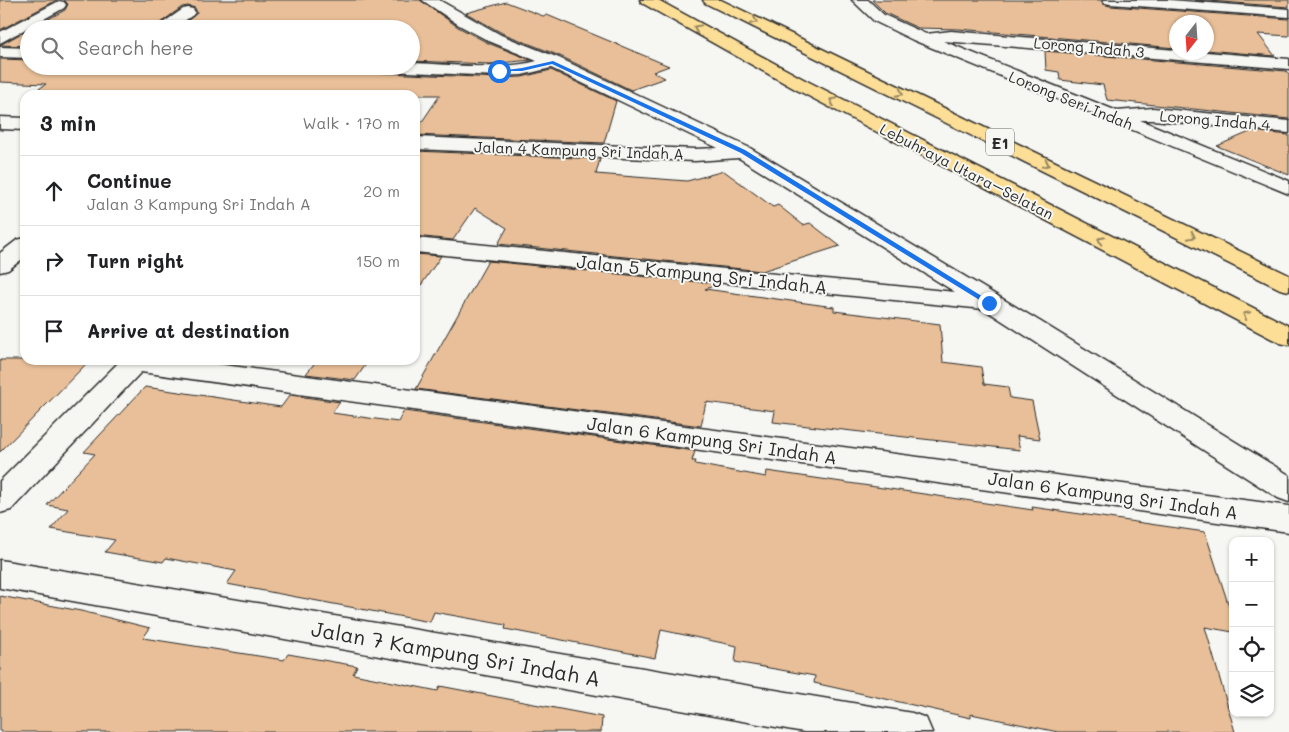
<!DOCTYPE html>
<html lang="en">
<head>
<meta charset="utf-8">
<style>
	:root { --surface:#fff; --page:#f2f2f2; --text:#202124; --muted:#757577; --line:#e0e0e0 }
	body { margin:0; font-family:Mali,sans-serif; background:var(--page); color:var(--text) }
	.controls { position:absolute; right:15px; bottom:15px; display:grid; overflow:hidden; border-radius:10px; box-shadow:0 1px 4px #0004 }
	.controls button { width:45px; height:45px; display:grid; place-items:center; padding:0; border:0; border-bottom:1px solid var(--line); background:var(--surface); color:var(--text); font:25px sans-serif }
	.compass { position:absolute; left:1169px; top:15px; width:45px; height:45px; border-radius:50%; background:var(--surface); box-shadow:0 1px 4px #0004; rotate:197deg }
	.stop { position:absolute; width:15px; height:15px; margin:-11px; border:4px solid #1a73e8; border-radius:50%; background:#fff }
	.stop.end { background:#1a73e8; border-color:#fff; box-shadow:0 1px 5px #0008 }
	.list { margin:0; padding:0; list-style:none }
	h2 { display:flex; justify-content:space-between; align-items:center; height:65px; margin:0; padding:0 20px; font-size:21px }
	h2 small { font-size:16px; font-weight:400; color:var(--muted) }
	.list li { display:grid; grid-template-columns:32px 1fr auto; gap:15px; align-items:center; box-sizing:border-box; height:70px; padding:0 20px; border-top:1px solid var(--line) }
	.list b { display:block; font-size:19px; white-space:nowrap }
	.list p { margin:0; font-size:16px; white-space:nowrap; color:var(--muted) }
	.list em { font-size:16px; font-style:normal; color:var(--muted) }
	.icon { flex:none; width:28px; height:28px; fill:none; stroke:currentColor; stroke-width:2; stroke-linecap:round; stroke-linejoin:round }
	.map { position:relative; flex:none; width:1289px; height:732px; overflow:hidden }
	.search { position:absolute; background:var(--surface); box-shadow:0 1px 4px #0004; left:20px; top:20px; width:400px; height:55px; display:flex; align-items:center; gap:12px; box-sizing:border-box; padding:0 18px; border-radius:28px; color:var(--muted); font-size:19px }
	.panel { position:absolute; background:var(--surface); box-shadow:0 1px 4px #0004; left:20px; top:90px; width:400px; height:275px; border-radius:15px }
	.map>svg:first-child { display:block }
	.building { fill:#e8bf98; stroke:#2b2b2b }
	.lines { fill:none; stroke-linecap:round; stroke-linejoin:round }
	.minor-casing { stroke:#2b2b2b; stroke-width:3 }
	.motorway-casing { stroke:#2b2b2b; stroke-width:3 }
	.minor { fill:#f6f6f2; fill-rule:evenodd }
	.motorway { fill:#fdde96; fill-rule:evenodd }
	.oneway { stroke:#948460 }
	.route { fill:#1a73e8 }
	.labels { text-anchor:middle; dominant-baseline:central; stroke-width:4; stroke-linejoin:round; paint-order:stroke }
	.far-street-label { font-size:15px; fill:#2b2b2b; stroke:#f6f6f2 }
	.shield { fill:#f6f6f2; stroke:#686867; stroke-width:1 }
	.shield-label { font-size:16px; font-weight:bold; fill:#2b2b2b }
	.street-label { font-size:18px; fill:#2b2b2b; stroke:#f6f6f2 }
	.near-street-label { font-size:21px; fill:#2b2b2b; stroke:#f6f6f2 }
</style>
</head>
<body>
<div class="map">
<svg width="1289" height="732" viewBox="0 0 1289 732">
	<rect width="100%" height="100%" fill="#f6f6f2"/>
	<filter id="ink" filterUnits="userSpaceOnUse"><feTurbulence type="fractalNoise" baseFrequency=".02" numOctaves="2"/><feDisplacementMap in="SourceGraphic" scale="10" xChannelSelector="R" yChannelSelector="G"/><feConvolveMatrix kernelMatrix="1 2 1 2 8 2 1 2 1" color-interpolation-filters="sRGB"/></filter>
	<g filter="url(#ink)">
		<g class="building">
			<polygon points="0,0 57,0 0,30"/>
			<polygon points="64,0 420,0 458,27 488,43 531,60 490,64 411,61 411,29 177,29 197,13 195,8 188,6 182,7 152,29 30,29 65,10 68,4"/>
			<polygon points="872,0 1101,0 1103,4 1110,6 1289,19 1289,36 1258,34 1275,56 1206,50 1206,22 1176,22 1176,48 959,29 918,28 885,13"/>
			<polygon points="1195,0 1289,0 1289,7"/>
			<polygon points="506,2 543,16 547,15 669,66 653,72 665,78 631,90 560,56 502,33 466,13"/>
			<polygon points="29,29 29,46 0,45"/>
			<polygon points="1045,51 1286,71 1289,75 1289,119 1107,100 1103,85 1060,80 1059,72 1046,70"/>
			<polygon points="0,59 29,60 29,66 359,66 363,72 499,78 522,77 551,70 616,101 604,143 415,135 415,132 440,95 288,95 252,93 250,95 30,95 46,84 0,82"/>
			<polygon points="1252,131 1289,135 1289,175 1217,146"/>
			<polygon points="415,151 600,159 596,174 687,181 724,171 773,207 778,205 803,225 810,223 840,246 762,271 498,244 507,228 475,208 453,240 415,236"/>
			<polygon points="415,254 441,256 415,294"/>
			<polygon points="488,261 719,284 705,289 834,307 834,311 940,324 943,362 981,367 984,384 1008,387 1010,398 1032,401 1040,439 1017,436 1020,450 773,422 775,411 706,402 701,426 416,389"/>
			<polygon points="0,360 90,360 0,452"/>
			<polygon points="317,360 369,360 355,380 306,374"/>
			<polygon points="145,387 281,407 290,395 340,402 332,413 398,422 404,411 695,451 692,461 696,461 695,464 766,477 767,471 1033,510 1032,507 1205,532 1233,619 1233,632 1205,627 1235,732 1058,732 971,714 971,718 814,683 815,676 735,662 737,646 661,630 655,658 505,629 506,625 434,612 430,622 227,584 236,571 166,558 163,562 105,552 115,540 51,529 68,509 47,505 95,454 84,452"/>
			<polygon points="0,596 81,611 150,628 143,638 284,660 288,654 357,666 353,674 438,691 440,686 602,717 601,732 0,732"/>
		</g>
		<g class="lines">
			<g class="minor-casing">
				<g id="minor">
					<path d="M 422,0 L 439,0 L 501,35 L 559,58 L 750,148 L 1041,322 L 1289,475 L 1289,502 L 1278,498 L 984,309 L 415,252 L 415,238 L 955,292 L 739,158 L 695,161 L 415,149 L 415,137 L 695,149 L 718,148 L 551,68 L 522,75 L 499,76 L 363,70 L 361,66 L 411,66 L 411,63 C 452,64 497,71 537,61 L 489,41 L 459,25 Z"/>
					<polygon points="852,0 868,0 884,15 926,34 951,31 1176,50 1176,52 1206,52 1289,59 1289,69 943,41 1117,111 1153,108 1289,121 1289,133 1153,120 1140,120 1289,181 1289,194 913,40 874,21"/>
					<polygon points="1103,0 1170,0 1289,9 1289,17 1110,4 1105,3"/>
					<polygon points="59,1 64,2 66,5 64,8 0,43 0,32"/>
					<polygon points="188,8 193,9 195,12 193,15 173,29 154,29 183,9"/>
					<polygon points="0,47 29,48 29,58 0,57"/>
					<polygon points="0,117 25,118 25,130 0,129"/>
					<polygon points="25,238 25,257 8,270 0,272 0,253 17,240"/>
					<polygon points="121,360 186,360 1289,506 1289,532 141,372 11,510 0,513 0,481"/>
					<polygon points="0,560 912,713 926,718 932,732 804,732 0,588"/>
				</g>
			</g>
			<g class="motorway-casing">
				<g id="motorway">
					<polygon points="640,0 658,0 807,81 1289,326 1289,345 1280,343 795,89 642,3"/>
					<polygon points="703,0 721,0 1289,275 1289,291 1280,289 705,3"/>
				</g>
			</g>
			<use href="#minor" class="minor"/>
			<use href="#motorway" class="motorway"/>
		</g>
		<defs><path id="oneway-chevron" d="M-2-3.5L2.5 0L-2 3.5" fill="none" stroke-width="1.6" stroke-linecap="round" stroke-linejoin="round" transform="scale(1.25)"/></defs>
		<g class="oneway">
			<use href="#oneway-chevron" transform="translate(754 21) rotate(26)"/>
			<use href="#oneway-chevron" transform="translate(697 28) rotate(-151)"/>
			<use href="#oneway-chevron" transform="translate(900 93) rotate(26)"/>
			<use href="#oneway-chevron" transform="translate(833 101) rotate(-153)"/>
			<use href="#oneway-chevron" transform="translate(1046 164) rotate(26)"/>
			<use href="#oneway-chevron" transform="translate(1192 236) rotate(26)"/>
			<use href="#oneway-chevron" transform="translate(1101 240) rotate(-153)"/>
			<use href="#oneway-chevron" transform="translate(1246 315) rotate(-153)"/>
		</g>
	</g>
	<polygon class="route" points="553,61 745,150 993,303 986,304 741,153 552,64 522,71 497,71 522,68"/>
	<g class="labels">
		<g class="far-street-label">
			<text transform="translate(1089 47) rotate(5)">Lorong Indah 3</text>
			<text transform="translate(1071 100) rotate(22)">Lorong Seri Indah</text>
			<text transform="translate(1215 120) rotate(5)">Lorong Indah 4</text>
			<text transform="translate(579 150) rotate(2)">Jalan 4 Kampung Sri Indah A</text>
			<text transform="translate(967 171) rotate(27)">Lebuhraya Utara–Selatan</text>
		</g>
		<rect class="shield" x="986" y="128.5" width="28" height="27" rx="4"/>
		<g class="shield-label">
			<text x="1000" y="142">E1</text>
		</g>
		<g class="street-label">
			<text transform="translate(702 274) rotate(6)">Jalan 5 Kampung Sri Indah A</text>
			<text transform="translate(712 440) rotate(8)">Jalan 6 Kampung Sri Indah A</text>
			<text transform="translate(1113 495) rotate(8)">Jalan 6 Kampung Sri Indah A</text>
		</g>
		<g class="near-street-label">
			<text transform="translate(456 653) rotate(10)">Jalan 7 Kampung Sri Indah A</text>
		</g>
	</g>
</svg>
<div class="controls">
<button>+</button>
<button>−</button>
<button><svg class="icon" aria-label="locate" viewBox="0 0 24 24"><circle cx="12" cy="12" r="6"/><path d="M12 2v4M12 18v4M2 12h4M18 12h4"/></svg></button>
<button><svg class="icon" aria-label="layers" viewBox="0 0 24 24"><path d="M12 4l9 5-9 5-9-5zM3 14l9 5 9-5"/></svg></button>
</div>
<svg class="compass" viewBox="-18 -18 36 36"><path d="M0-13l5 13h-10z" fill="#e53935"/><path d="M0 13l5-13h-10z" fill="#757577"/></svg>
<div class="stop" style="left:499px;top:71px"></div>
<div class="stop end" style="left:989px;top:303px"></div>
<div class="search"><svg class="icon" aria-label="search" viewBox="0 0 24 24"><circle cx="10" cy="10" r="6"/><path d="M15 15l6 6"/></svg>Search here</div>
<section class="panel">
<h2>3 min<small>Walk · 170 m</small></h2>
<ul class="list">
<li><svg class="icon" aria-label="ahead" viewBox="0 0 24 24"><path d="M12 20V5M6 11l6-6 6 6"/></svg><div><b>Continue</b><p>Jalan 3 Kampung Sri Indah A</p></div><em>20 m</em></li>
<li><svg class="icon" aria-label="right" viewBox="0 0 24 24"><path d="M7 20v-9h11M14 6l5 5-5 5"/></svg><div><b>Turn right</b></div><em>150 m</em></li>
<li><svg class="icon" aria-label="arrive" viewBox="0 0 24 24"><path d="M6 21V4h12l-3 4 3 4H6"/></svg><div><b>Arrive at destination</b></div></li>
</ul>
</section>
</div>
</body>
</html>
